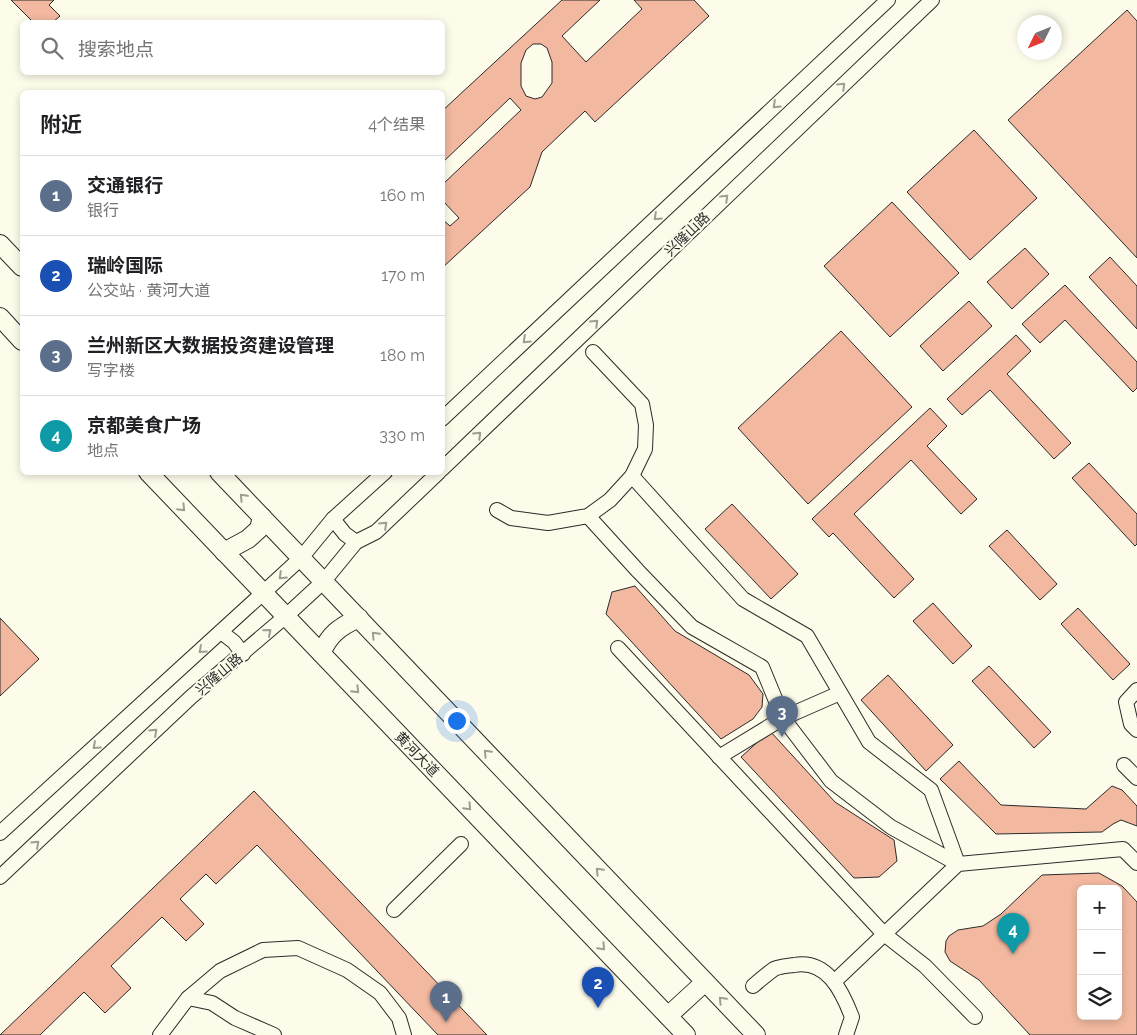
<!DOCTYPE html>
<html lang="zh">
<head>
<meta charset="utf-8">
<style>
	:root { --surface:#fff; --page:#f2f2f2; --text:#202124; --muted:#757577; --line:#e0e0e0; --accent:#111827 }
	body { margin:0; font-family:Raleway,"Noto Sans SC",sans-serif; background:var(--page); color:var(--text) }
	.controls { position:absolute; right:15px; bottom:15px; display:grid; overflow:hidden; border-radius:8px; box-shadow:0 2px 8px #0003 }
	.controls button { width:45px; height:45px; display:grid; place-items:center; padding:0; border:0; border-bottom:1px solid var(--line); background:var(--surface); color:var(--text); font:25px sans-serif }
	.compass { position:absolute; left:1017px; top:15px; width:45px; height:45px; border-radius:50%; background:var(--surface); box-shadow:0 2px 8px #0003; rotate:227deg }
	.you { position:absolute; left:456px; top:720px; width:18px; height:18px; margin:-12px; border:4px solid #fff; border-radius:50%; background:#1a73e8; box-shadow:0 0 0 8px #1a73e833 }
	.badge { display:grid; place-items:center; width:32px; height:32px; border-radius:50%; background:var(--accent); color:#fff; font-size:16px; font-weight:700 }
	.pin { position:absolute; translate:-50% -41px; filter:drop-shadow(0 1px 2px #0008) }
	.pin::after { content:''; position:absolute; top:26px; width:18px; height:15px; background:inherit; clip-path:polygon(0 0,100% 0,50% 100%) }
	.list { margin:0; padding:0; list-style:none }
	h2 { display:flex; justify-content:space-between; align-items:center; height:65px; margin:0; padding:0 20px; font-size:21px }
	h2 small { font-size:16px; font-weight:400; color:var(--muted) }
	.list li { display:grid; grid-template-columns:32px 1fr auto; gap:15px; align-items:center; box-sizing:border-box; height:80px; padding:0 20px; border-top:1px solid var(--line) }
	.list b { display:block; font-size:19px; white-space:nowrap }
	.list p { margin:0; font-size:16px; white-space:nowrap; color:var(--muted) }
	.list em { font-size:16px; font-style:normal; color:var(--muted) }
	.icon { flex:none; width:28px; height:28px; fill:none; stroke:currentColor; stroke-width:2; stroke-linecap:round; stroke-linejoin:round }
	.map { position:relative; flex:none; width:1137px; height:1035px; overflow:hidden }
	.search { position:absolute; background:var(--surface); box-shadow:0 2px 8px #0003; left:20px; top:20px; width:425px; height:55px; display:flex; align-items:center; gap:12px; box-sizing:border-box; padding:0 18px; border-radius:8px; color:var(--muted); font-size:19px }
	.panel { position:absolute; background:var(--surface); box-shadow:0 2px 8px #0003; left:20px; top:90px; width:425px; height:385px; border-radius:8px }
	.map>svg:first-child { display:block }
	.building { fill:#f2b8a0; stroke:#2b2b2b; fill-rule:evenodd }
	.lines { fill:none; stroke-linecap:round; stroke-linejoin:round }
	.minor-casing { stroke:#2b2b2b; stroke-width:16 }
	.major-casing { stroke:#2b2b2b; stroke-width:20 }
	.minor { stroke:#fdfbea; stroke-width:14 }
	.major { stroke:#fdfbea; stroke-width:18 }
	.oneway { stroke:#9e9d94 }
	.labels { text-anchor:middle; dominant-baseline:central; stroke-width:4; stroke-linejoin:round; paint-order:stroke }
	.street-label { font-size:14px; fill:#2b2b2b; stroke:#fdfbea }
</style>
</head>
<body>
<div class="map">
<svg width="1137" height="1035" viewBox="0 0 1137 1035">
	<rect width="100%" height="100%" fill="#fdfbea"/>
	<g class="building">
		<polygon points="11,0 54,0 49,5 60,16 53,22 33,22"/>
		<path d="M 562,0 L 600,0 L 562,36 L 586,62 L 642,9 L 634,0 L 694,0 L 709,16 L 595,122 L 585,111 L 542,152 L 530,187 L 442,268 L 442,219 L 450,226 L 459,218 L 442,200 L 442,185 L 521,110 L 510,98 L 442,163 L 442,111 ZM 533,44 L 541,44 L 547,48 L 552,62 L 552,83 L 542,97 L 535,99 L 526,96 L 521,86 L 521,63 L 526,50 Z"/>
		<polygon points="1127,10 1137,21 1137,258 1008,120"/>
		<polygon points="974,130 1037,198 970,260 907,192"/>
		<polygon points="892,202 959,273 890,337 824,266"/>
		<polygon points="1025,248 1049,274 1012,309 987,282"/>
		<polygon points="1110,257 1137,286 1137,329 1089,277"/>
		<polygon points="1065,285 1137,362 1137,388 1133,392 1065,320 1040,343 1022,324"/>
		<polygon points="969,301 992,326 943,371 920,346"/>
		<polygon points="841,331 912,407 808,504 738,428"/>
		<polygon points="1016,335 1031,351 1007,374 1071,443 1054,459 990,390 962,415 947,399"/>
		<polygon points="930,408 947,426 927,446 977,499 961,514 911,460 854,514 914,579 894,598 833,533 829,537 812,519"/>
		<polygon points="1089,463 1137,514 1137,544 1135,546 1072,478"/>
		<polygon points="732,504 798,574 771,599 705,529"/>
		<polygon points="1007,530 1057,584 1040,600 989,546"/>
		<polygon points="635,586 675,631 749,675 763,694 762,707 753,719 721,739 606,614 612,592"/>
		<polygon points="933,603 972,646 953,664 913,621"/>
		<polygon points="1078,608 1130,664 1113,680 1061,624"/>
		<polygon points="0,618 39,659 0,696"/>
		<polygon points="989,666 1051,732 1034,748 972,681"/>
		<polygon points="888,675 953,745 926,771 861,700"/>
		<polygon points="770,731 835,802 894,840 897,861 879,877 854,878 741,757"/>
		<polygon points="959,761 1001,805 1086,809 1112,786 1122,790 1137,806 1137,826 1121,820 1113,824 1102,832 996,834 940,779"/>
		<polygon points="254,791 487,1035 438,1035 257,845 216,884 206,874 180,899 204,924 186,941 162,917 111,966 131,988 105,1013 84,992 40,1035 0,1035"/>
		<path d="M 1099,873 L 1122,886 L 1137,902 L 1137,1035 L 1030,1035 L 979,980 L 950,961 L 945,952 L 946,941 L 949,936 L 958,930 L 983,926 L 1001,914 L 1042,875 ZM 1081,889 L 1118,889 L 1118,1016 L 1081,1016 Z"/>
	</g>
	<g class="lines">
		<g class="minor-casing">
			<g id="minor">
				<polyline points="442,419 888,0"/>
				<polyline points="442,469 932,0"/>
				<polyline points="632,476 743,599 807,636 869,742 931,790 958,864"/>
				<polyline points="497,510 511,518 548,523 588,516 610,500 632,476 645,449 646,425 642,404 593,352"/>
				<polyline points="588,516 638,571 692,627 762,667 783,718 831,781 891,827 958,864"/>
				<polyline points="333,519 345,534 356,542"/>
				<polyline points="221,632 234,642 243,654"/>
				<polyline points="618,648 884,934 925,966 975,1017"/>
				<polyline points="1137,690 1126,702 1131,724 1137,730"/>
				<polyline points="719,757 783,718 840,693"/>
				<polyline points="1124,765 1137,778"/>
				<polyline points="0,833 263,593 301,558 333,519 385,472"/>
				<polyline points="0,877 191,697 286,616 324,581 356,542 376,532 439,472"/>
				<polyline points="394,910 461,844"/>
				<polyline points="835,981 958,864 1123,849 1137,863"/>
				<path d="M 753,986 C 760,980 767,974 774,969 C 780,966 787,966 794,965 C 827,959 842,991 852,1017 L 846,1035"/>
				<polyline points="188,998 212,1003 235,1018 274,1035"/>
				<polyline points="160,1035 188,998 220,971 263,950 298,948 347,970 380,993 399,1018 404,1035"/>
			</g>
		</g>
		<g class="major-casing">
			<g id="major">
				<polyline points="0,244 22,267"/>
				<polyline points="0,317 22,341"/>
				<polyline points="148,472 686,1035"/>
				<polyline points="219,472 756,1035"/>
				<polyline points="224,552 248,539 259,529 262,517"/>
				<path d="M 321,653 C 330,634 339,627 359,618"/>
				<polyline points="668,1016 705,982"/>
			</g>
		</g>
		<use href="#minor" class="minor"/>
		<use href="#major" class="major"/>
	</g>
	<defs><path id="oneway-chevron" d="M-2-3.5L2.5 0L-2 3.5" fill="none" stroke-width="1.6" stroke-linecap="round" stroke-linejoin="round" transform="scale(1.25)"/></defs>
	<g class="oneway">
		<use href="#oneway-chevron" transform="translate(842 86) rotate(-44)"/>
		<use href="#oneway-chevron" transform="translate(776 105) rotate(137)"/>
		<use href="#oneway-chevron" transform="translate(725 198) rotate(-44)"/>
		<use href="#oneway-chevron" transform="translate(657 217) rotate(137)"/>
		<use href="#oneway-chevron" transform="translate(595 323) rotate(-44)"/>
		<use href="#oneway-chevron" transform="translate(526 340) rotate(137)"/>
		<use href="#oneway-chevron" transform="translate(478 435) rotate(-44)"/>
		<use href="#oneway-chevron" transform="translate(243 497) rotate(-134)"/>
		<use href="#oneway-chevron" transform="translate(182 508) rotate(46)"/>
		<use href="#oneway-chevron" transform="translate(384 525) rotate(-43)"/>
		<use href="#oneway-chevron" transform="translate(282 576) rotate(136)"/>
		<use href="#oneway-chevron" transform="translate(268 632) rotate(-41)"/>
		<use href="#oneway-chevron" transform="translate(375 635) rotate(-134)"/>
		<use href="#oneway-chevron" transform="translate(202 650) rotate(138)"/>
		<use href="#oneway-chevron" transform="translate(356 690) rotate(46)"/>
		<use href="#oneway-chevron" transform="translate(154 732) rotate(-43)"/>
		<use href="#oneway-chevron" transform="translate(96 746) rotate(138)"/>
		<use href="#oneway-chevron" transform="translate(487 753) rotate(-134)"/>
		<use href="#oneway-chevron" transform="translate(468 807) rotate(46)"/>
		<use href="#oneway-chevron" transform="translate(36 844) rotate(-43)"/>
		<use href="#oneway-chevron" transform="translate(599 871) rotate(-134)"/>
		<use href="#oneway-chevron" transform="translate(602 947) rotate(46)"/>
		<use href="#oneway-chevron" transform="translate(722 1000) rotate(-134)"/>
	</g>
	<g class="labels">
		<g class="street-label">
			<text transform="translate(687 234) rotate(-44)">兴隆山路</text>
			<text transform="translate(219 674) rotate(-40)">兴隆山路</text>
			<text transform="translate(417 754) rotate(46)">黄河大道</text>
		</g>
	</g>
</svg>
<div class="controls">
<button>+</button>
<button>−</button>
<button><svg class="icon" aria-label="layers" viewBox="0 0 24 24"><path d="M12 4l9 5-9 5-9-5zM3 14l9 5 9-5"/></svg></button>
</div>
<svg class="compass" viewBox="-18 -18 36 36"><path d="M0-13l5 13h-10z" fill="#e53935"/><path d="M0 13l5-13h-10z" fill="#757577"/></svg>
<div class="you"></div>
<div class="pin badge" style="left:446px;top:1022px;background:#5c6f8a">1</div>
<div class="pin badge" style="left:598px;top:1008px;background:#1a4fb4">2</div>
<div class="pin badge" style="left:782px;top:737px;background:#5c6f8a">3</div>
<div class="pin badge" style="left:1013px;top:954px;background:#0f9aa8">4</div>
<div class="search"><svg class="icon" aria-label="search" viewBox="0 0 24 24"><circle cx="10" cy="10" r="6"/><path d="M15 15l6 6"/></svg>搜索地点</div>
<section class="panel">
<h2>附近<small>4个结果</small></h2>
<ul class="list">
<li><span class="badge" style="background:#5c6f8a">1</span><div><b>交通银行</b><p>银行</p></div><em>160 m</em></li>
<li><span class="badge" style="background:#1a4fb4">2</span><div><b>瑞岭国际</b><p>公交站 · 黄河大道</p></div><em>170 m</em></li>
<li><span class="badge" style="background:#5c6f8a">3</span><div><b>兰州新区大数据投资建设管理</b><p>写字楼</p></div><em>180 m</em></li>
<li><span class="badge" style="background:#0f9aa8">4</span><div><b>京都美食广场</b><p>地点</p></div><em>330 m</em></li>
</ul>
</section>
</div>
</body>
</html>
